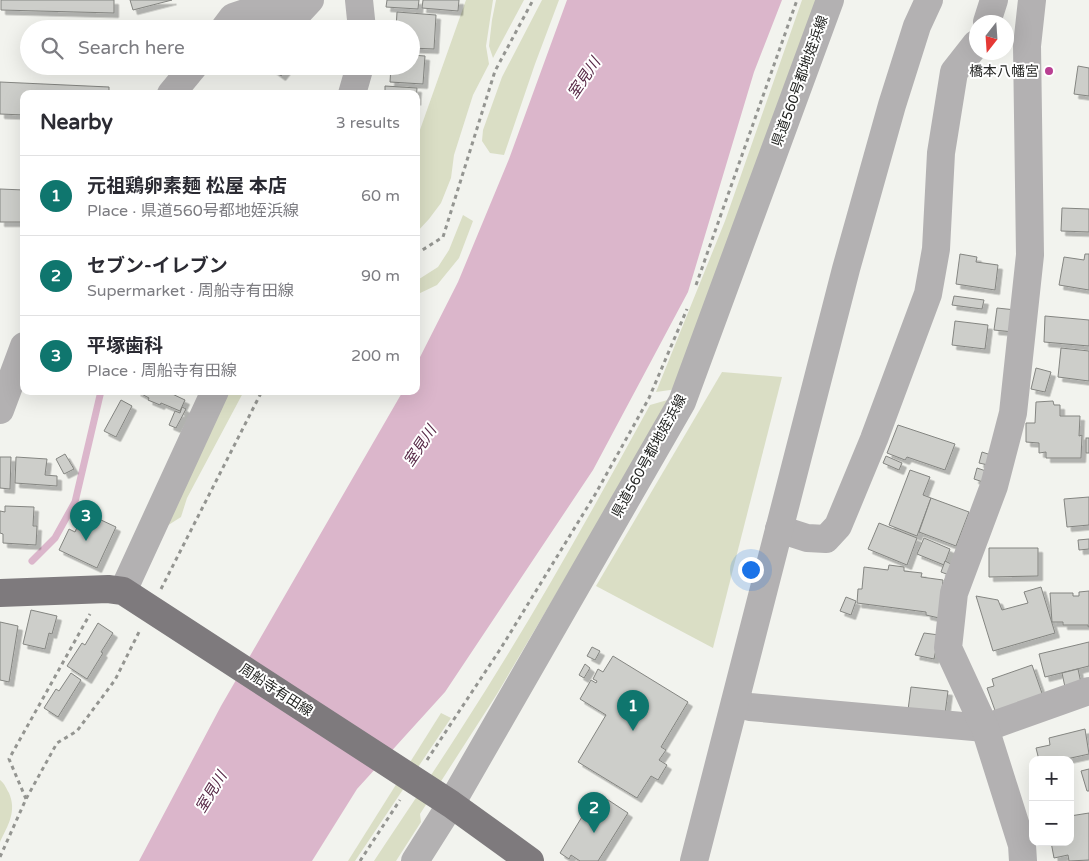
<!DOCTYPE html>
<html lang="en">
<head>
<meta charset="utf-8">
<style>
	:root { --surface:#fff; --page:#f7f7f7; --text:#2b2b33; --muted:#7c7c81; --line:#e1e1e2; --accent:#0f766e }
	body { margin:0; font-family:"Varela Round","Noto Sans JP",sans-serif; background:var(--page); color:var(--text) }
	.controls { position:absolute; right:15px; bottom:15px; display:grid; overflow:hidden; border-radius:10px; box-shadow:0 5px 20px #0002 }
	.controls button { width:45px; height:45px; display:grid; place-items:center; padding:0; border:0; border-bottom:1px solid var(--line); background:var(--surface); color:var(--text); font:25px sans-serif }
	.compass { position:absolute; left:969px; top:15px; width:45px; height:45px; border-radius:50%; background:var(--surface); box-shadow:0 5px 20px #0002; rotate:197deg }
	.you { position:absolute; left:750px; top:569px; width:18px; height:18px; margin:-12px; border:4px solid #fff; border-radius:50%; background:#1a73e8; box-shadow:0 0 0 8px #1a73e833 }
	.badge { display:grid; place-items:center; width:32px; height:32px; border-radius:50%; background:var(--accent); color:#fff; font-size:16px; font-weight:700 }
	.pin { position:absolute; translate:-50% -41px; filter:drop-shadow(0 1px 2px #0008) }
	.pin::after { content:''; position:absolute; top:26px; width:18px; height:15px; background:inherit; clip-path:polygon(0 0,100% 0,50% 100%) }
	.list { margin:0; padding:0; list-style:none }
	h2 { display:flex; justify-content:space-between; align-items:center; height:65px; margin:0; padding:0 20px; font-size:21px }
	h2 small { font-size:16px; font-weight:400; color:var(--muted) }
	.list li { display:grid; grid-template-columns:32px 1fr auto; gap:15px; align-items:center; box-sizing:border-box; height:80px; padding:0 20px; border-top:1px solid var(--line) }
	.list b { display:block; font-size:19px; white-space:nowrap }
	.list p { margin:0; font-size:16px; white-space:nowrap; color:var(--muted) }
	.list em { font-size:16px; font-style:normal; color:var(--muted) }
	.icon { flex:none; width:28px; height:28px; fill:none; stroke:currentColor; stroke-width:2; stroke-linecap:round; stroke-linejoin:round }
	.map { position:relative; flex:none; width:1089px; height:861px; overflow:hidden }
	.search { position:absolute; background:var(--surface); box-shadow:0 5px 20px #0002; left:20px; top:20px; width:400px; height:55px; display:flex; align-items:center; gap:12px; box-sizing:border-box; padding:0 18px; border-radius:28px; color:var(--muted); font-size:19px }
	.panel { position:absolute; background:var(--surface); box-shadow:0 5px 20px #0002; left:20px; top:90px; width:400px; height:305px; border-radius:10px }
	.map>svg:first-child { display:block }
	.green { fill:#dadec5 }
	.water { fill:#dbb6cb }
	.lines { fill:none; stroke-linecap:round; stroke-linejoin:round }
	.stream { stroke:#dbb6cb; stroke-width:7 }
	.building { fill:#cdceca; stroke:#848581; filter:url(#shadow) }
	.path { stroke:#949591; stroke-width:3; stroke-dasharray:4 4; stroke-linecap:butt }
	.minor { stroke:#b3b1b2; stroke-width:28 }
	.major { stroke:#7e7a7d; stroke-width:28 }
	.poi-dot { fill:#b93f92; stroke:#fff; stroke-width:2 }
	.labels { text-anchor:middle; dominant-baseline:central; stroke-width:4; stroke-linejoin:round; paint-order:stroke }
	.poi-label { font-size:14px; fill:#252624; stroke:#fff; text-anchor:end }
	.street-label { font-size:14px; fill:#252624; stroke:#fff }
	.water-label { font-size:15px; font-style:italic; fill:#562745; stroke:#fff }
</style>
</head>
<body>
<div class="map">
<svg width="1089" height="861" viewBox="0 0 1089 861">
	<defs>
		<filter id="shadow"><feDropShadow dx="4.5" dy="4.5" stdDeviation="0" flood-color="#0004"/></filter>
	</defs>
	<rect width="100%" height="100%" fill="#f2f3ee"/>
	<g class="green">
		<polygon points="466,0 493,0 486,46 489,64 473,95 454,155 451,178 441,203 429,219 416,233 416,141"/>
		<polygon points="496,0 524,0 493,58 489,46 492,20"/>
		<polygon points="542,0 559,0 535,64 504,155 490,153 482,141 483,130 502,77"/>
		<polygon points="802,0 820,0 677,389 656,392 725,221"/>
		<polygon points="463,215 473,221 459,258 437,285 416,295 416,281 438,267 449,250"/>
		<polygon points="722,372 782,377 713,648 596,586"/>
		<polygon points="226,391 244,391 187,498 181,517 159,531"/>
		<path d="M 671,399 L 497,694 L 420,814 L 421,822 L 396,861 L 374,861 C 403,817 433,773 461,729 C 529,624 590,515 650,405 Z"/>
		<polygon points="441,713 451,718 355,861 348,861"/>
		<path d="M 0,780 C 5,784 6,788 9,793 C 17,812 8,825 0,842 Z"/>
	</g>
	<polygon class="water" points="567,0 782,0 754,72 688,292 593,470 445,692 357,789 312,861 139,861 221,706 403,391 416,391 416,365 458,282 509,159"/>
	<g class="lines">
		<polyline class="stream" points="32,561 55,538 75,502 101,391"/>
	</g>
	<g class="building">
		<polygon points="1,0 114,0 114,13 1,10"/>
		<polygon points="130,0 172,0 133,10"/>
		<polygon points="387,0 419,0 418,9 386,7"/>
		<polygon points="423,0 459,0 458,11 422,8"/>
		<polygon points="397,12 436,15 434,49 411,48 411,29 396,29"/>
		<polygon points="411,55 425,56 423,84 390,82 391,66 411,66"/>
		<polygon points="271,66 289,66 281,76 270,68"/>
		<polygon points="1078,66 1089,68 1089,96 1074,94"/>
		<polygon points="0,82 109,87 109,94 24,94 24,115 0,114"/>
		<polygon points="385,86 417,88 416,101 416,94 385,94"/>
		<polygon points="0,189 24,190 24,222 0,222"/>
		<polygon points="1062,208 1089,209 1089,232 1061,231"/>
		<polygon points="960,254 977,257 976,262 998,265 995,290 956,284"/>
		<polygon points="1085,254 1089,254 1089,290 1059,285 1064,257 1084,260"/>
		<polygon points="954,296 984,300 982,309 952,305"/>
		<polygon points="997,308 1016,310 1013,332 994,330"/>
		<polygon points="1045,316 1089,320 1089,346 1044,342"/>
		<polygon points="955,321 988,325 985,349 952,345"/>
		<polygon points="1061,348 1089,351 1089,381 1058,377"/>
		<polygon points="1036,368 1051,372 1045,392 1031,389"/>
		<polygon points="136,391 166,391 185,400 180,411 161,403 160,405 148,400 149,398"/>
		<polygon points="121,400 132,406 116,437 104,431"/>
		<polygon points="1053,401 1054,405 1060,405 1060,416 1080,416 1079,436 1082,435 1081,458 1046,458 1046,452 1039,453 1039,443 1026,442 1026,423 1035,423 1036,402"/>
		<polygon points="182,407 186,409 176,428 169,425 175,411 180,413"/>
		<polygon points="898,425 955,444 945,470 907,457 905,460 887,453"/>
		<rect x="1086" y="438" width="3" height="15"/>
		<polygon points="982,452 991,455 988,465 979,463"/>
		<polygon points="65,454 74,469 64,474 56,459"/>
		<polygon points="886,456 902,463 899,470 883,463"/>
		<polygon points="0,457 11,457 10,489 0,488"/>
		<polygon points="16,457 47,459 45,475 57,476 57,486 15,483"/>
		<polygon points="977,468 986,471 983,482 974,479"/>
		<polygon points="910,470 930,477 923,495 931,498 917,536 889,525"/>
		<polygon points="1089,497 1089,525 1067,527 1064,499"/>
		<polygon points="931,498 969,512 956,546 919,532"/>
		<polygon points="5,506 34,507 33,526 37,526 36,545 3,543 3,534 0,533 0,511 5,512"/>
		<polygon points="84,512 116,527 97,568 59,550 69,529 75,532"/>
		<polygon points="879,523 917,538 907,565 868,549"/>
		<polygon points="924,538 950,549 944,565 917,554"/>
		<polygon points="1089,539 1089,549 1079,550 1078,540"/>
		<polygon points="989,548 1038,548 1038,576 989,577"/>
		<polygon points="945,561 953,565 949,575 941,572"/>
		<polygon points="889,565 904,567 904,571 922,573 921,577 943,580 939,618 926,615 926,612 857,603 858,589 862,589 864,567 888,570"/>
		<polygon points="1041,587 1055,633 993,651 976,596 998,600 1002,610 1028,603 1024,592"/>
		<polygon points="1089,591 1089,627 1088,627 1088,625 1063,625 1063,622 1052,622 1050,593 1073,593 1073,596 1079,596 1079,592"/>
		<polygon points="846,597 856,601 851,615 840,611"/>
		<polygon points="31,610 57,616 52,634 49,633 45,649 23,644"/>
		<polygon points="0,622 18,626 9,682 0,680"/>
		<polygon points="98,623 113,633 101,652 103,653 87,679 67,666 82,643 85,645"/>
		<polygon points="924,633 939,635 934,659 915,655"/>
		<polygon points="1089,642 1089,666 1045,677 1039,654"/>
		<polygon points="592,647 600,651 595,660 587,656"/>
		<polygon points="613,656 688,702 661,747 666,750 659,760 667,765 658,780 651,776 637,798 578,762 606,715 580,699 591,680 596,683 597,681 593,679 598,669 603,672"/>
		<polygon points="585,664 590,668 584,678 579,675"/>
		<polygon points="1032,665 1044,699 997,716 987,688 994,686 992,679"/>
		<polygon points="1078,669 1081,683 1065,687 1062,673"/>
		<polygon points="71,673 81,680 58,717 44,708 56,689 59,691"/>
		<polygon points="911,687 948,691 945,714 908,710"/>
		<polygon points="1085,729 1089,754 1062,760 1039,760 1036,748 1050,745 1049,738"/>
		<polygon points="1089,769 1089,791 1087,791 1081,771"/>
		<polygon points="599,794 628,813 598,861 580,861 571,855 569,859 560,853 591,802 593,803"/>
		<polygon points="1089,813 1089,860 1069,861 1068,855 1054,858 1051,842 1070,842 1070,816"/>
	</g>
	<g class="lines">
		<g class="path">
			<polyline points="416,254 443,237 495,71 533,0"/>
			<polyline points="696,285 797,0"/>
			<polyline points="161,589 262,391"/>
			<polyline points="427,760 501,648 596,493 649,398 687,309"/>
			<polyline points="26,799 9,759 90,614"/>
			<polyline points="0,857 26,799 57,743 77,731 115,680 140,630"/>
			<polyline points="360,861 400,800"/>
		</g>
		<g class="minor">
			<polyline points="359,0 362,29"/>
			<polyline points="987,22 994,0"/>
			<polyline points="224,29 233,17 248,12 297,14 310,0"/>
			<polyline points="171,94 194,66"/>
			<polyline points="352,94 360,66"/>
			<polyline points="0,410 24,346"/>
			<polyline points="779,529 807,538 826,539 838,526 874,439 928,294 936,249 941,153 954,72 976,44"/>
			<polyline points="123,591 215,391"/>
			<polyline points="735,703 750,707 985,728 1089,691"/>
			<polyline points="415,861 451,804 682,402 830,0"/>
			<polyline points="694,861 846,269 892,105 917,26 929,0"/>
			<polyline points="1023,861 1022,845 985,728 948,648 954,593 994,486 1013,413 1030,255 1027,46 1032,0"/>
		</g>
		<polyline class="major" points="0,593 108,589 123,591 451,804 530,861"/>
	</g>
	<circle class="poi-dot" cx="1049" cy="71" r="5"/>
	<g class="labels">
		<g class="poi-label">
			<text x="1039" y="71">橋本八幡宮</text>
		</g>
		<g class="street-label">
			<text transform="translate(800 81) rotate(-70)">県道560号都地姪浜線</text>
			<text transform="translate(649 456) rotate(-61)">県道560号都地姪浜線</text>
			<text transform="translate(276 690) rotate(33)">周船寺有田線</text>
		</g>
		<g class="water-label">
			<text transform="translate(584 78) rotate(-56)">室見川</text>
			<text transform="translate(420 446) rotate(-56)">室見川</text>
			<text transform="translate(211 792) rotate(-59)">室見川</text>
		</g>
	</g>
</svg>
<div class="controls">
<button>+</button>
<button>−</button>
</div>
<svg class="compass" viewBox="-18 -18 36 36"><path d="M0-13l5 13h-10z" fill="#e53935"/><path d="M0 13l5-13h-10z" fill="#7c7c81"/></svg>
<div class="you"></div>
<div class="pin badge" style="left:633px;top:731px">1</div>
<div class="pin badge" style="left:594px;top:833px">2</div>
<div class="pin badge" style="left:86px;top:541px">3</div>
<div class="search"><svg class="icon" aria-label="search" viewBox="0 0 24 24"><circle cx="10" cy="10" r="6"/><path d="M15 15l6 6"/></svg>Search here</div>
<section class="panel">
<h2>Nearby<small>3 results</small></h2>
<ul class="list">
<li><span class="badge">1</span><div><b>元祖鶏卵素麺 松屋 本店</b><p>Place · 県道560号都地姪浜線</p></div><em>60 m</em></li>
<li><span class="badge">2</span><div><b>セブン-イレブン</b><p>Supermarket · 周船寺有田線</p></div><em>90 m</em></li>
<li><span class="badge">3</span><div><b>平塚歯科</b><p>Place · 周船寺有田線</p></div><em>200 m</em></li>
</ul>
</section>
</div>
</body>
</html>
